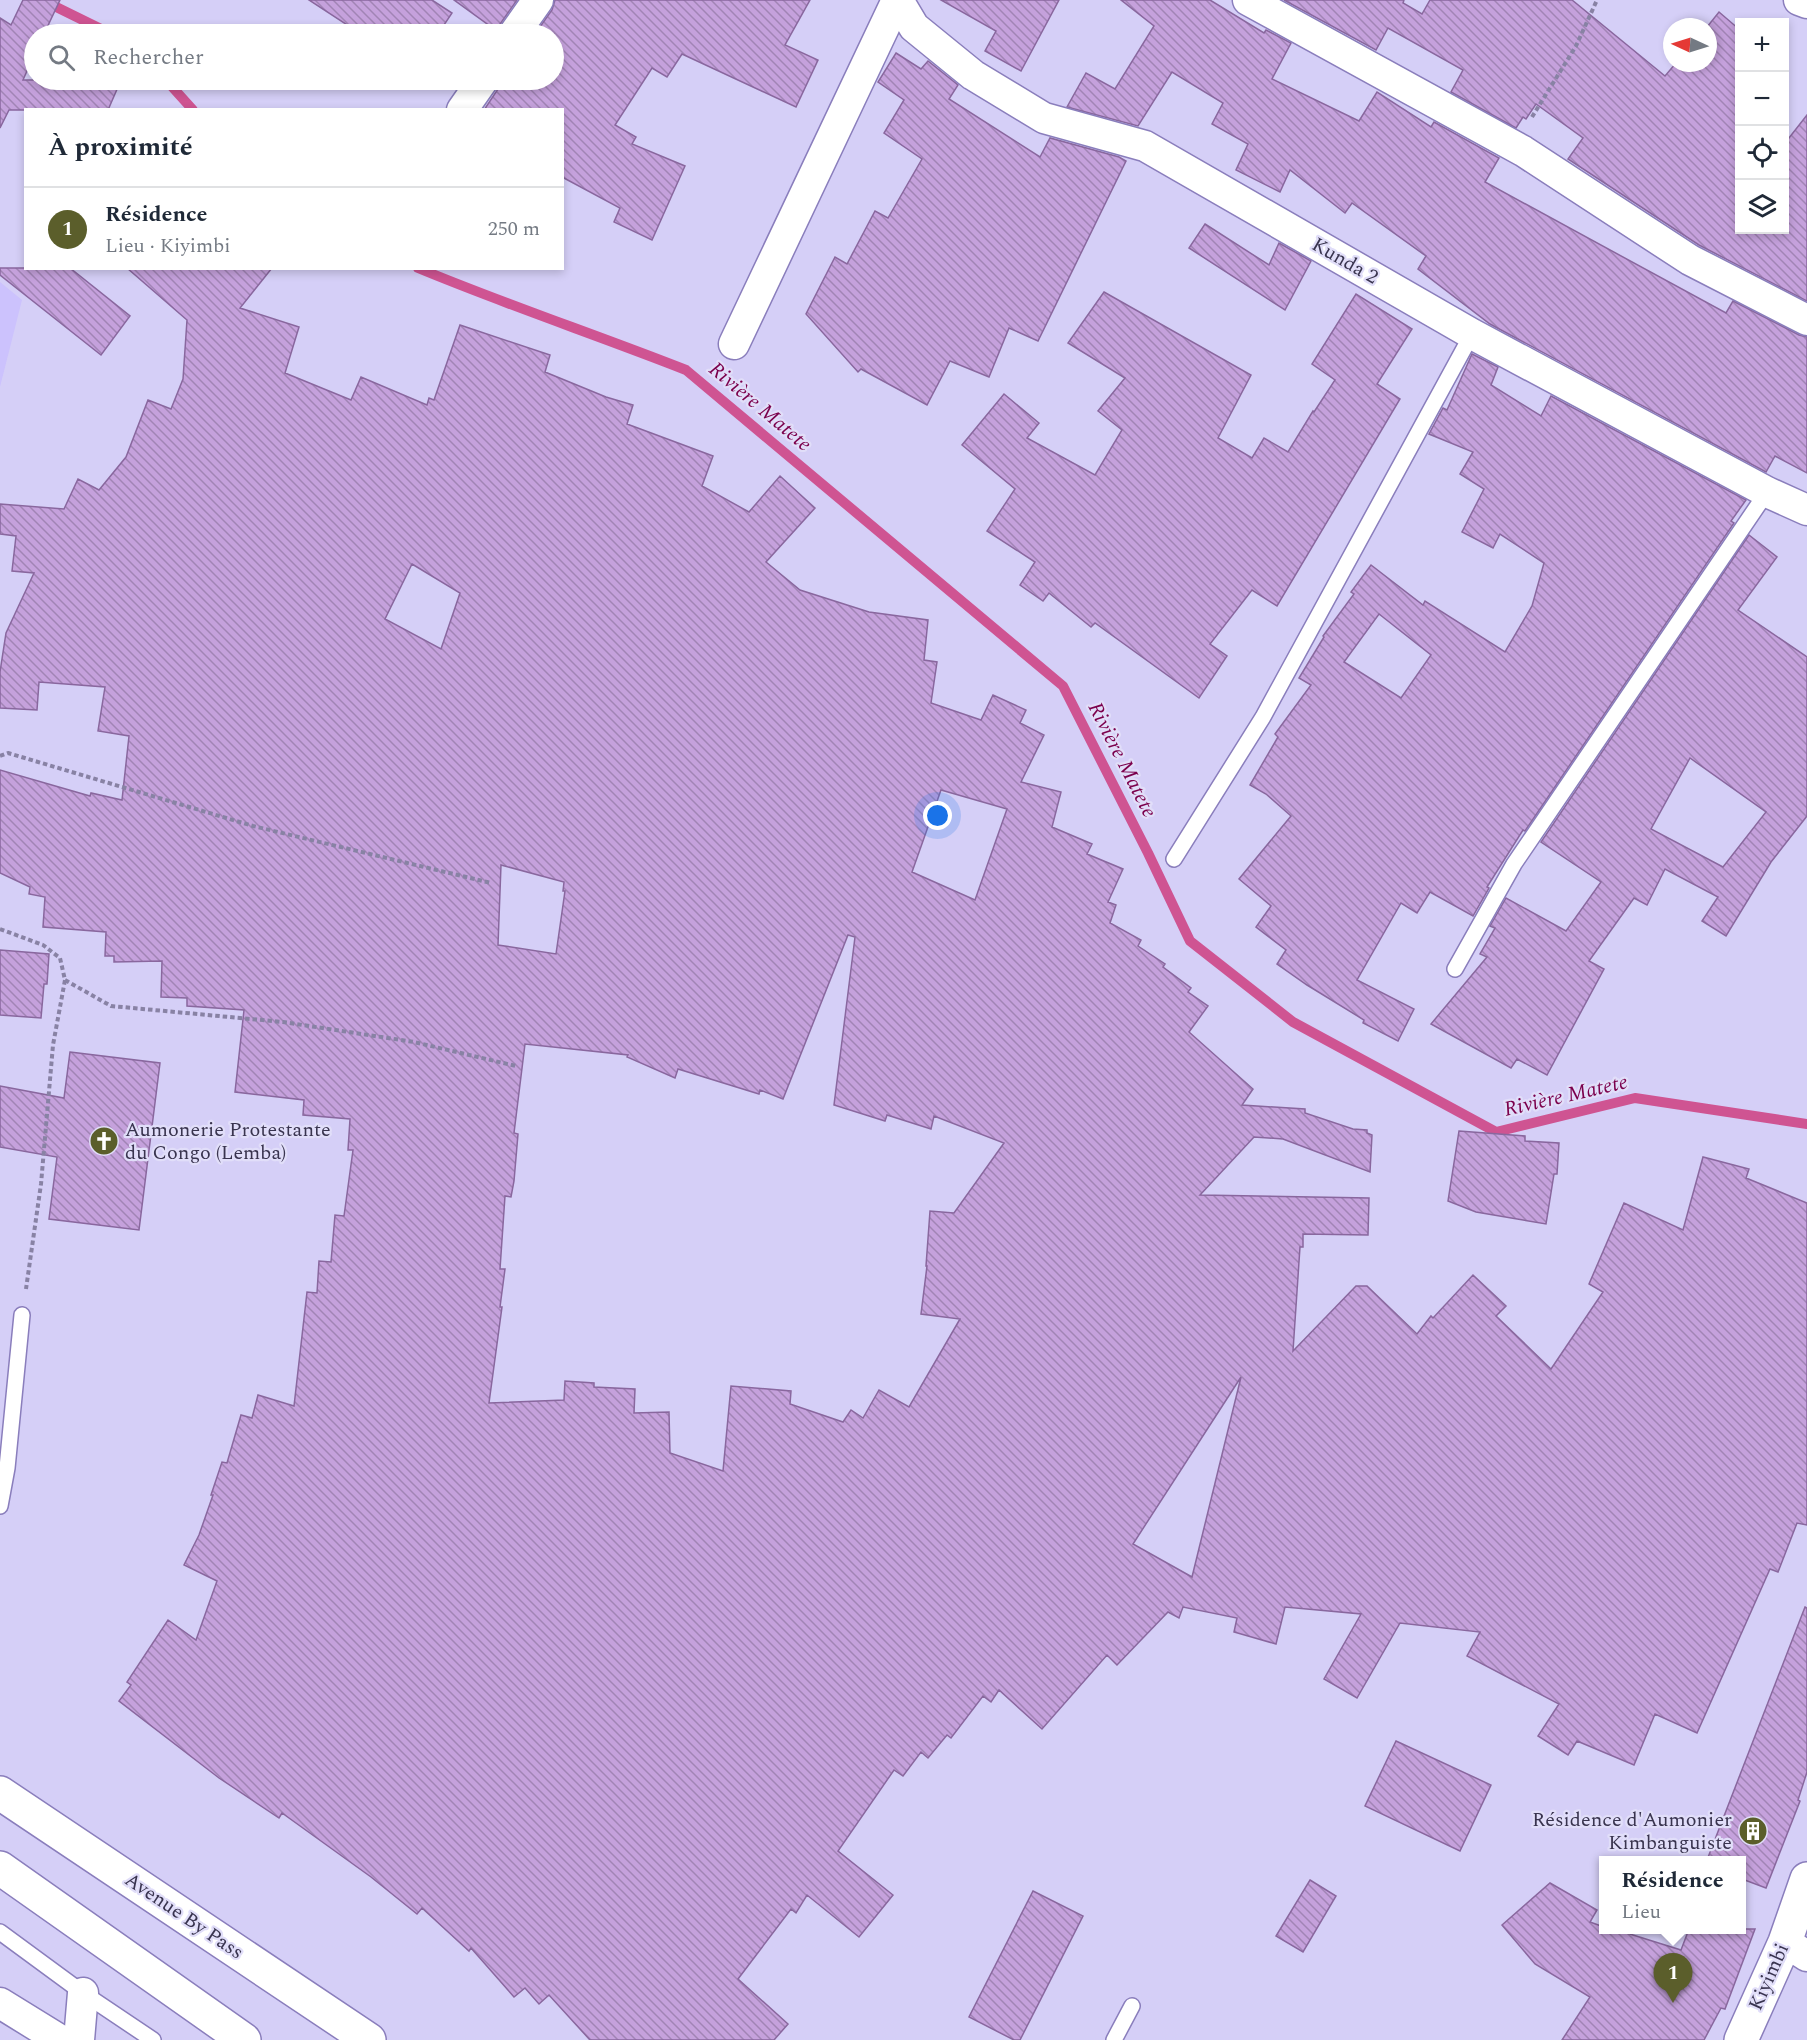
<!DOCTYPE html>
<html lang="fr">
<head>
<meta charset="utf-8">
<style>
	:root { --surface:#fff; --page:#f2f2f3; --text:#1f2937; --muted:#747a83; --line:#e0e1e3; --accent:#5b5e2b }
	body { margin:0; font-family:Spectral,serif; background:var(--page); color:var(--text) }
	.controls { position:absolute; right:18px; top:18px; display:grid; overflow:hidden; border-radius:0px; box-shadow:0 3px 9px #0003 }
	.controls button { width:54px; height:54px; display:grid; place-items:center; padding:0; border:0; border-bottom:2px solid var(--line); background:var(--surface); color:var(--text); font:30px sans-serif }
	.compass { position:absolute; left:1663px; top:18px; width:54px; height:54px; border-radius:50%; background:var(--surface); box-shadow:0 3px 9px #0003; rotate:274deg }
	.you { position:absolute; left:938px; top:816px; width:21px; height:21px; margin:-15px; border:4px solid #fff; border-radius:50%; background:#1a73e8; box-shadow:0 0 0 9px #1a73e833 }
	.badge { display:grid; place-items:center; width:39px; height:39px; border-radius:50%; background:var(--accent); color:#fff; font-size:20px; font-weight:700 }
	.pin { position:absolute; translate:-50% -50px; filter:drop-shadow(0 2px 3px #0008) }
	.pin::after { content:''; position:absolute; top:32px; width:21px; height:18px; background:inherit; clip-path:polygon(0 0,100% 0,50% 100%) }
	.popup { position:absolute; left:1599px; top:1856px; width:147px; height:78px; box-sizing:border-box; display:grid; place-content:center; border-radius:0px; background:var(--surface); filter:drop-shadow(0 2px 4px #0005); font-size:20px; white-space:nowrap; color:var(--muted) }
	.popup b { font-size:22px; color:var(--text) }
	.popup::after { content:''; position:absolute; left:50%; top:100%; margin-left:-12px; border:12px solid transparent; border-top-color:var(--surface) }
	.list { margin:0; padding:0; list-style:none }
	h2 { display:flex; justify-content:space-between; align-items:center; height:78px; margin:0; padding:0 24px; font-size:26px }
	h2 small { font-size:20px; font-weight:400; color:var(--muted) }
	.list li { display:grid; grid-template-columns:39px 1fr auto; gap:18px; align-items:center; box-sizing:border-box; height:84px; padding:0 24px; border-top:2px solid var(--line) }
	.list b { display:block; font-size:22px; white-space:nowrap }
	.list p { margin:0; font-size:20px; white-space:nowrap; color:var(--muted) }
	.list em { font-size:20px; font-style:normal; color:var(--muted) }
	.icon { flex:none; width:33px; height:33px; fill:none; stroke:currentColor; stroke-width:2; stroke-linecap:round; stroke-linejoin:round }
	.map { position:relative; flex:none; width:1807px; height:2040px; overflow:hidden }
	.search { position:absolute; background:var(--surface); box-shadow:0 3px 9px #0003; left:24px; top:24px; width:540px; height:66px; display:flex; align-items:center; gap:15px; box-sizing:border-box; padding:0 21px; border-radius:33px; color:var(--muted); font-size:22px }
	.panel { position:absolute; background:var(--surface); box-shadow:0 3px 9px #0003; left:24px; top:108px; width:540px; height:162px; border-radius:0px }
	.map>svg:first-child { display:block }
	.built { fill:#ccc2fd }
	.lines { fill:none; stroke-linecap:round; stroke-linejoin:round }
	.stream { stroke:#cf5492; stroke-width:10 }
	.building { fill:url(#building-back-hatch); stroke:#89679e; stroke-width:1.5; fill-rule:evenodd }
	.lane-casing { stroke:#8a7ebc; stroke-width:18 }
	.street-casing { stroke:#8a7ebc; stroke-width:33 }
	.secondary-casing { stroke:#8a7ebc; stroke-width:36 }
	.highway-casing { stroke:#8a7ebc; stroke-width:36 }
	.path { stroke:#8882a4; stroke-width:4; stroke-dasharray:4.5 3; stroke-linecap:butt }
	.lane { stroke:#fff; stroke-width:15 }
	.street { stroke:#fff; stroke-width:30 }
	.secondary { stroke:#fff; stroke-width:33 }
	.highway { stroke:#fff; stroke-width:33 }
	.labels { text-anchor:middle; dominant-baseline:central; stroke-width:4.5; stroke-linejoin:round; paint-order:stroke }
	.street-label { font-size:20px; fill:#39344f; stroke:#e1def9 }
	.poi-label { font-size:20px; fill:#39344f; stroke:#e1def9; text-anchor:start }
	.water-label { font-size:21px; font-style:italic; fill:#7b004c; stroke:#e1def9 }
</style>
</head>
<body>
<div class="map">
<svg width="1807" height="2040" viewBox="0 0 1807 2040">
	<defs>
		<pattern id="building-back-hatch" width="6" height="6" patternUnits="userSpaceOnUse" patternTransform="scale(1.5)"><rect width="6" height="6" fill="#c5a1dc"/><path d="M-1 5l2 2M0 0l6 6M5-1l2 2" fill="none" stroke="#a184b5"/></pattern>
	</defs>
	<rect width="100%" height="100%" fill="#d5cff7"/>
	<polygon class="built" points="0,282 22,300 0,387"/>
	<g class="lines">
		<g class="stream">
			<polyline points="42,0 101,29 110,34"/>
			<polyline points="166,80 193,110"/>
			<path d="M 418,268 C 507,305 597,335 686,370 L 1063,686 L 1148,853 L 1190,941 L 1293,1022 L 1496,1132 L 1635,1098 L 1807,1124"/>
		</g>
	</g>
	<g class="building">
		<polygon points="23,0 60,0 44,34 34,34 34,55 23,80 121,80 108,110 9,110 0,128 0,18 11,25"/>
		<polygon points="309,0 432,0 452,13 438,34 361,34"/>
		<polygon points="454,0 517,0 500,24 497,31"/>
		<polygon points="555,0 810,0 785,45 818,60 796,107 682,54 667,77 652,68 615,125 636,137 632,144 685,166 652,240 614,222 620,208 562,177 562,110 484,110 504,80 554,80 554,34 535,34 552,10"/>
		<polygon points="941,0 1059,0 1021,71 985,51 996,31"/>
		<polygon points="1121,0 1210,0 1264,33 1266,30 1291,43 1272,79 1359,121 1377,92 1431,127 1434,122 1499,158 1485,182 1726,313 1733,301 1799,335 1807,337 1807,473 1775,456 1766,472 1490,324 1418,269 1426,256 1352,203 1345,213 1290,170 1280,192 1236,170 1248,144 1212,124 1223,103 1172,72 1138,126 1067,107 1086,73 1115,89 1154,26"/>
		<polygon points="1284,0 1404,0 1403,3 1422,14 1430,0 1572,0 1665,76 1676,63 1708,63 1707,27 1719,12 1740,30 1740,230 1785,230 1785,143 1807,115 1807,301 1699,245 1568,159 1583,138 1536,104 1526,119 1523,117 1516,128 1451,92 1463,70 1388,28 1376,50"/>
		<polygon points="896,53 921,69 928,61 958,85 949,99 1040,157 1050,138 1119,157 1126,161 1038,341 1009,328 989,377 950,361 927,405 861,369 858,372 806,314 835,257 847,264 875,211 888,218 922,159 884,133 904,100 878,82"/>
		<polygon points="1205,224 1269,265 1279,243 1311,261 1285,310 1189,248"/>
		<polygon points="0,268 70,268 130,316 101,355 0,275"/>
		<path d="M 127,268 L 272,268 L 240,308 L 299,327 L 285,373 L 351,400 L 361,377 L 427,405 L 429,398 L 434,400 L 460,325 L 550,355 L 545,372 L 606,397 L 633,405 L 627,424 L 713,456 L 702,486 L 749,512 L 780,476 L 815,508 L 766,562 L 800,590 L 869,612 L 928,620 L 924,660 L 937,662 L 931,703 L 981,720 L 993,695 L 1026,710 L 1020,723 L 1044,735 L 1021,782 L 1061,792 L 1052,827 L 1092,844 L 1087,854 L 1123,869 L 1108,902 L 1116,905 L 1110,923 L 1141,940 L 1138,946 L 1165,964 L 1163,967 L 1191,988 L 1188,992 L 1208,1006 L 1189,1032 L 1253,1089 L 1242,1105 L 1305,1109 L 1305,1113 L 1353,1129 L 1367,1130 L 1367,1133 L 1372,1135 L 1370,1172 L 1283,1139 L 1254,1137 L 1200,1195 L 1369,1198 L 1368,1235 L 1303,1234 L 1303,1247 L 1300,1247 L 1293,1351 L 1356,1286 L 1367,1286 L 1417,1334 L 1431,1316 L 1433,1318 L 1473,1275 L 1506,1306 L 1496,1316 L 1551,1369 L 1603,1292 L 1589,1284 L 1624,1203 L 1683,1230 L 1703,1157 L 1749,1169 L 1746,1178 L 1807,1203 L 1807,1525 L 1797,1523 L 1778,1572 L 1770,1569 L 1697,1733 L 1655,1714 L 1634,1765 L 1577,1741 L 1568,1755 L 1538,1736 L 1559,1704 L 1467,1656 L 1480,1632 L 1400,1623 L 1357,1698 L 1324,1679 L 1361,1614 L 1285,1607 L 1276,1644 L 1234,1632 L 1237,1618 L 1183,1607 L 1179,1618 L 1168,1612 L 1117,1665 L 1107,1655 L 1042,1729 L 999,1690 L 991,1702 L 983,1696 L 951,1738 L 947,1735 L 928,1758 L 921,1752 L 903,1776 L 894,1770 L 838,1851 L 893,1895 L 859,1937 L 807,1895 L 796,1913 L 791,1909 L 738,1979 L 788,2024 L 774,2040 L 590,2040 L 549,1995 L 539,2004 L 525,1988 L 514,1997 L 471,1948 L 469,1951 L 422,1908 L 417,1914 L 371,1877 L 282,1813 L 279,1818 L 219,1778 L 119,1701 L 131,1685 L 127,1682 L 168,1620 L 196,1640 L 217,1581 L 184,1565 L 199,1535 L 213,1495 L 211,1495 L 222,1462 L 227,1463 L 241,1415 L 252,1418 L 258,1395 L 294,1406 L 307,1292 L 317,1293 L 319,1261 L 331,1262 L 335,1215 L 344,1216 L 353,1150 L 348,1150 L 350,1119 L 303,1115 L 304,1100 L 235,1092 L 244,1010 L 187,1006 L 187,998 L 161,997 L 162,961 L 114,962 L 114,956 L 105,956 L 106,932 L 43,927 L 45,897 L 29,894 L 30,887 L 0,873 L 0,770 L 90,796 L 91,793 L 122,800 L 129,736 L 98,731 L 105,687 L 39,682 L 37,710 L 0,708 L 0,672 L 6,633 L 34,573 L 12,571 L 16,536 L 0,534 L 0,504 L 64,509 L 78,479 L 99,490 L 126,457 L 148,400 L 171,409 L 183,379 L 187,320 ZM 412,564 L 460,593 L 441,649 L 385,619 ZM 941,790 L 1007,809 L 975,900 L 912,872 ZM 501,865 L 564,882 L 563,891 L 565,891 L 556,954 L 498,945 ZM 848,935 L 855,937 L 834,1105 L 885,1121 L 887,1115 L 931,1129 L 934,1116 L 1004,1143 L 954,1213 L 930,1211 L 926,1266 L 927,1266 L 921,1314 L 960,1319 L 909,1407 L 879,1390 L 863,1418 L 851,1410 L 843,1422 L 790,1404 L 791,1391 L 731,1386 L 723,1471 L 670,1453 L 669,1412 L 634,1413 L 635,1389 L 594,1387 L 594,1383 L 565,1381 L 564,1400 L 489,1403 L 502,1307 L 500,1307 L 505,1269 L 500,1269 L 505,1196 L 511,1197 L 514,1181 L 518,1134 L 514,1133 L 525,1044 L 628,1055 L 627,1057 L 675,1078 L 678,1069 L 759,1094 L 760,1090 L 783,1099 ZM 1241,1377 L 1192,1577 L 1133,1544 Z"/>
		<polygon points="1104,292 1251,375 1218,438 1252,458 1264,438 1288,452 1313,411 1314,412 1335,380 1312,364 1356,294 1412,329 1377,384 1400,399 1277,606 1252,590 1210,644 1227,656 1199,698 1095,623 1091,627 1049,593 1043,601 1020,585 1035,562 987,531 1015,489 962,445 1004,394 1039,423 1027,438 1095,475 1122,430 1098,411 1125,378 1068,343"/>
		<path d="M 1472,354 L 1498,367 L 1491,385 L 1541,416 L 1551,396 L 1746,500 L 1731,521 L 1734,523 L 1525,831 L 1523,830 L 1487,887 L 1489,888 L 1473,916 L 1430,892 L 1417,913 L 1401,903 L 1357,980 L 1414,1009 L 1398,1041 L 1363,1023 L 1364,1020 L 1307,985 L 1277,964 L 1286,950 L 1256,927 L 1271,906 L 1239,879 L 1291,816 L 1266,794 L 1250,785 L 1278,737 L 1275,734 L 1311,685 L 1299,678 L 1324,637 L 1323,636 L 1354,594 L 1351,592 L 1371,565 L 1423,605 L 1425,601 L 1505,652 L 1532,606 L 1544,563 L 1500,534 L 1493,548 L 1462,532 L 1484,489 L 1460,474 L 1473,452 L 1429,434 L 1443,408 L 1447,410 ZM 1379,614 L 1431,655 L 1401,698 L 1344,662 Z"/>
		<path d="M 1749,535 L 1777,557 L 1738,610 L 1807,657 L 1807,816 L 1771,862 L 1726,936 L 1702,921 L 1718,897 L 1665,869 L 1647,905 L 1634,898 L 1589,961 L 1604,969 L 1547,1075 L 1517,1059 L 1511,1068 L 1431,1024 L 1487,957 L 1480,954 L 1495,928 L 1490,926 L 1506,898 L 1566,931 L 1601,882 L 1541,842 ZM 1690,758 L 1766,812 L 1723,867 L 1651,829 Z"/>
		<polygon points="0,950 49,954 47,984 44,984 41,1018 0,1015"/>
		<polygon points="70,1052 160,1063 139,1230 49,1219 57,1157 0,1147 0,1086 64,1098"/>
		<polygon points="1459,1131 1525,1136 1525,1141 1559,1143 1557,1174 1554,1174 1546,1224 1476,1212 1448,1201"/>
		<polygon points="1805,1607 1807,1608 1807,1772 1798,1800 1800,1801 1766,1888 1742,1879 1742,1860 1707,1860"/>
		<polygon points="1396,1741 1491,1785 1460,1851 1365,1806"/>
		<polygon points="1310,1880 1336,1896 1303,1952 1276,1936"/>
		<polygon points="1550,1883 1597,1910 1590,1922 1604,1927 1604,1929 1614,1929 1681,1950 1689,1929 1755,1929 1725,2009 1721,2008 1704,2040 1562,2040 1590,1997 1535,1964 1502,1925"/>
		<polygon points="1033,1891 1083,1916 1020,2040 1014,2040 969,2017"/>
	</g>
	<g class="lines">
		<g class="lane-casing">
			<g id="lane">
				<polyline points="1174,859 1263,717 1472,334"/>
				<polyline points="1455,969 1514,864 1767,492"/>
				<polyline points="0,1506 7,1468 22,1315"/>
				<polyline points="0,1932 83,1993 153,2040"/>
				<polyline points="1114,2040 1132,2006"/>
			</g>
		</g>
		<g class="street-casing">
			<g id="street">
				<polyline points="898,0 914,27 973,75 1044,118 1145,146 1472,334 1767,492 1807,510"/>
				<polyline points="1248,0 1523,151 1690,260 1807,320"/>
				<polyline points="1799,0 1807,3"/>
				<polyline points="514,34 538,0"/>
				<polyline points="462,110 483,80"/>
				<polyline points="734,344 897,0"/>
				<polyline points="1785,1942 1807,1956"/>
				<polyline points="0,2003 60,2040"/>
				<polyline points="79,2040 83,1993"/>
			</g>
		</g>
		<g class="secondary-casing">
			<polyline id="secondary" points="1741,2040 1785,1942 1807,1879"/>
		</g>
		<g class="highway-casing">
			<g id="highway">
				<polyline points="0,1793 369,2040"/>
				<polyline points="0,1868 244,2040"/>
			</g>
		</g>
		<g class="path">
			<polyline points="1532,117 1576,46 1597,0"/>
			<polyline points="0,756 8,753 253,826 491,883"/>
			<polyline points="0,929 43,945 60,958 65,980 53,1045 41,1184 26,1289"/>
			<polyline points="65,980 111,1006 283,1022 414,1042 516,1066"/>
		</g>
		<use href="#lane" class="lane"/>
		<use href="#street" class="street"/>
		<use href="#secondary" class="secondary"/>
		<use href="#highway" class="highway"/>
	</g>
	<defs>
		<g id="church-disc" transform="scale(1.5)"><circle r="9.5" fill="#5b5e2b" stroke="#e1def9"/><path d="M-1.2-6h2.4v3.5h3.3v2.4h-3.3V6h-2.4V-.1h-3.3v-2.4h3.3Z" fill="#fff"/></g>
		<g id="building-disc" transform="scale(1.5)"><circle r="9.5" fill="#5b5e2b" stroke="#e1def9"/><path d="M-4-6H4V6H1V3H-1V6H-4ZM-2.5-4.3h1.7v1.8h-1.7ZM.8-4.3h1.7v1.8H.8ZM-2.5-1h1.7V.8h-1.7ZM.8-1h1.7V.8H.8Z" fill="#fff"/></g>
	</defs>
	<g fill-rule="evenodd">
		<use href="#church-disc" x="104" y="1141"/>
		<use href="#building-disc" x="1753" y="1831"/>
	</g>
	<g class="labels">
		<g class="street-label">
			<text transform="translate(1345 261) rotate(30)">Kunda 2</text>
			<text transform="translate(184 1916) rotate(34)">Avenue By Pass</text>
			<text transform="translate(1769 1977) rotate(-66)">Kiyimbi</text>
		</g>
		<g class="poi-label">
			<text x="125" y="1130">Aumonerie Protestante<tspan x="125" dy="23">du Congo (Lemba)</tspan></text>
			<text x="1732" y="1820" text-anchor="end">Résidence d'Aumonier<tspan x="1732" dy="23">Kimbanguiste</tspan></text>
		</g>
		<g class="water-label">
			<text transform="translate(760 407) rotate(40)">Rivière Matete</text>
			<text transform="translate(1122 760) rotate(63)">Rivière Matete</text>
			<text transform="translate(1566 1096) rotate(-13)">Rivière Matete</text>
		</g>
	</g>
</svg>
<div class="controls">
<button>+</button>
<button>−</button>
<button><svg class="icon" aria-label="locate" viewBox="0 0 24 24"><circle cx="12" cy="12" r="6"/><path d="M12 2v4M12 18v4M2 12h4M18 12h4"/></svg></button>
<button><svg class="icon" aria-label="layers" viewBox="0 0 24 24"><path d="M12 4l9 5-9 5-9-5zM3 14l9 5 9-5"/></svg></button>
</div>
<svg class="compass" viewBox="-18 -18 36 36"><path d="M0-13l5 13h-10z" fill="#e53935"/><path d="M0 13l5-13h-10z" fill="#747a83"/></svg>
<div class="you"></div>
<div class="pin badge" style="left:1673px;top:2003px">1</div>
<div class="popup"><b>Résidence</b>Lieu</div>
<div class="search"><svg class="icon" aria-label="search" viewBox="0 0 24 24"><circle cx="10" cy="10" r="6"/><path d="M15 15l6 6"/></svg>Rechercher</div>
<section class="panel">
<h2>À proximité<small></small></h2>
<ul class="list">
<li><span class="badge">1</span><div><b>Résidence</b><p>Lieu · Kiyimbi</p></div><em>250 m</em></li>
</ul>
</section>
</div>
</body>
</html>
